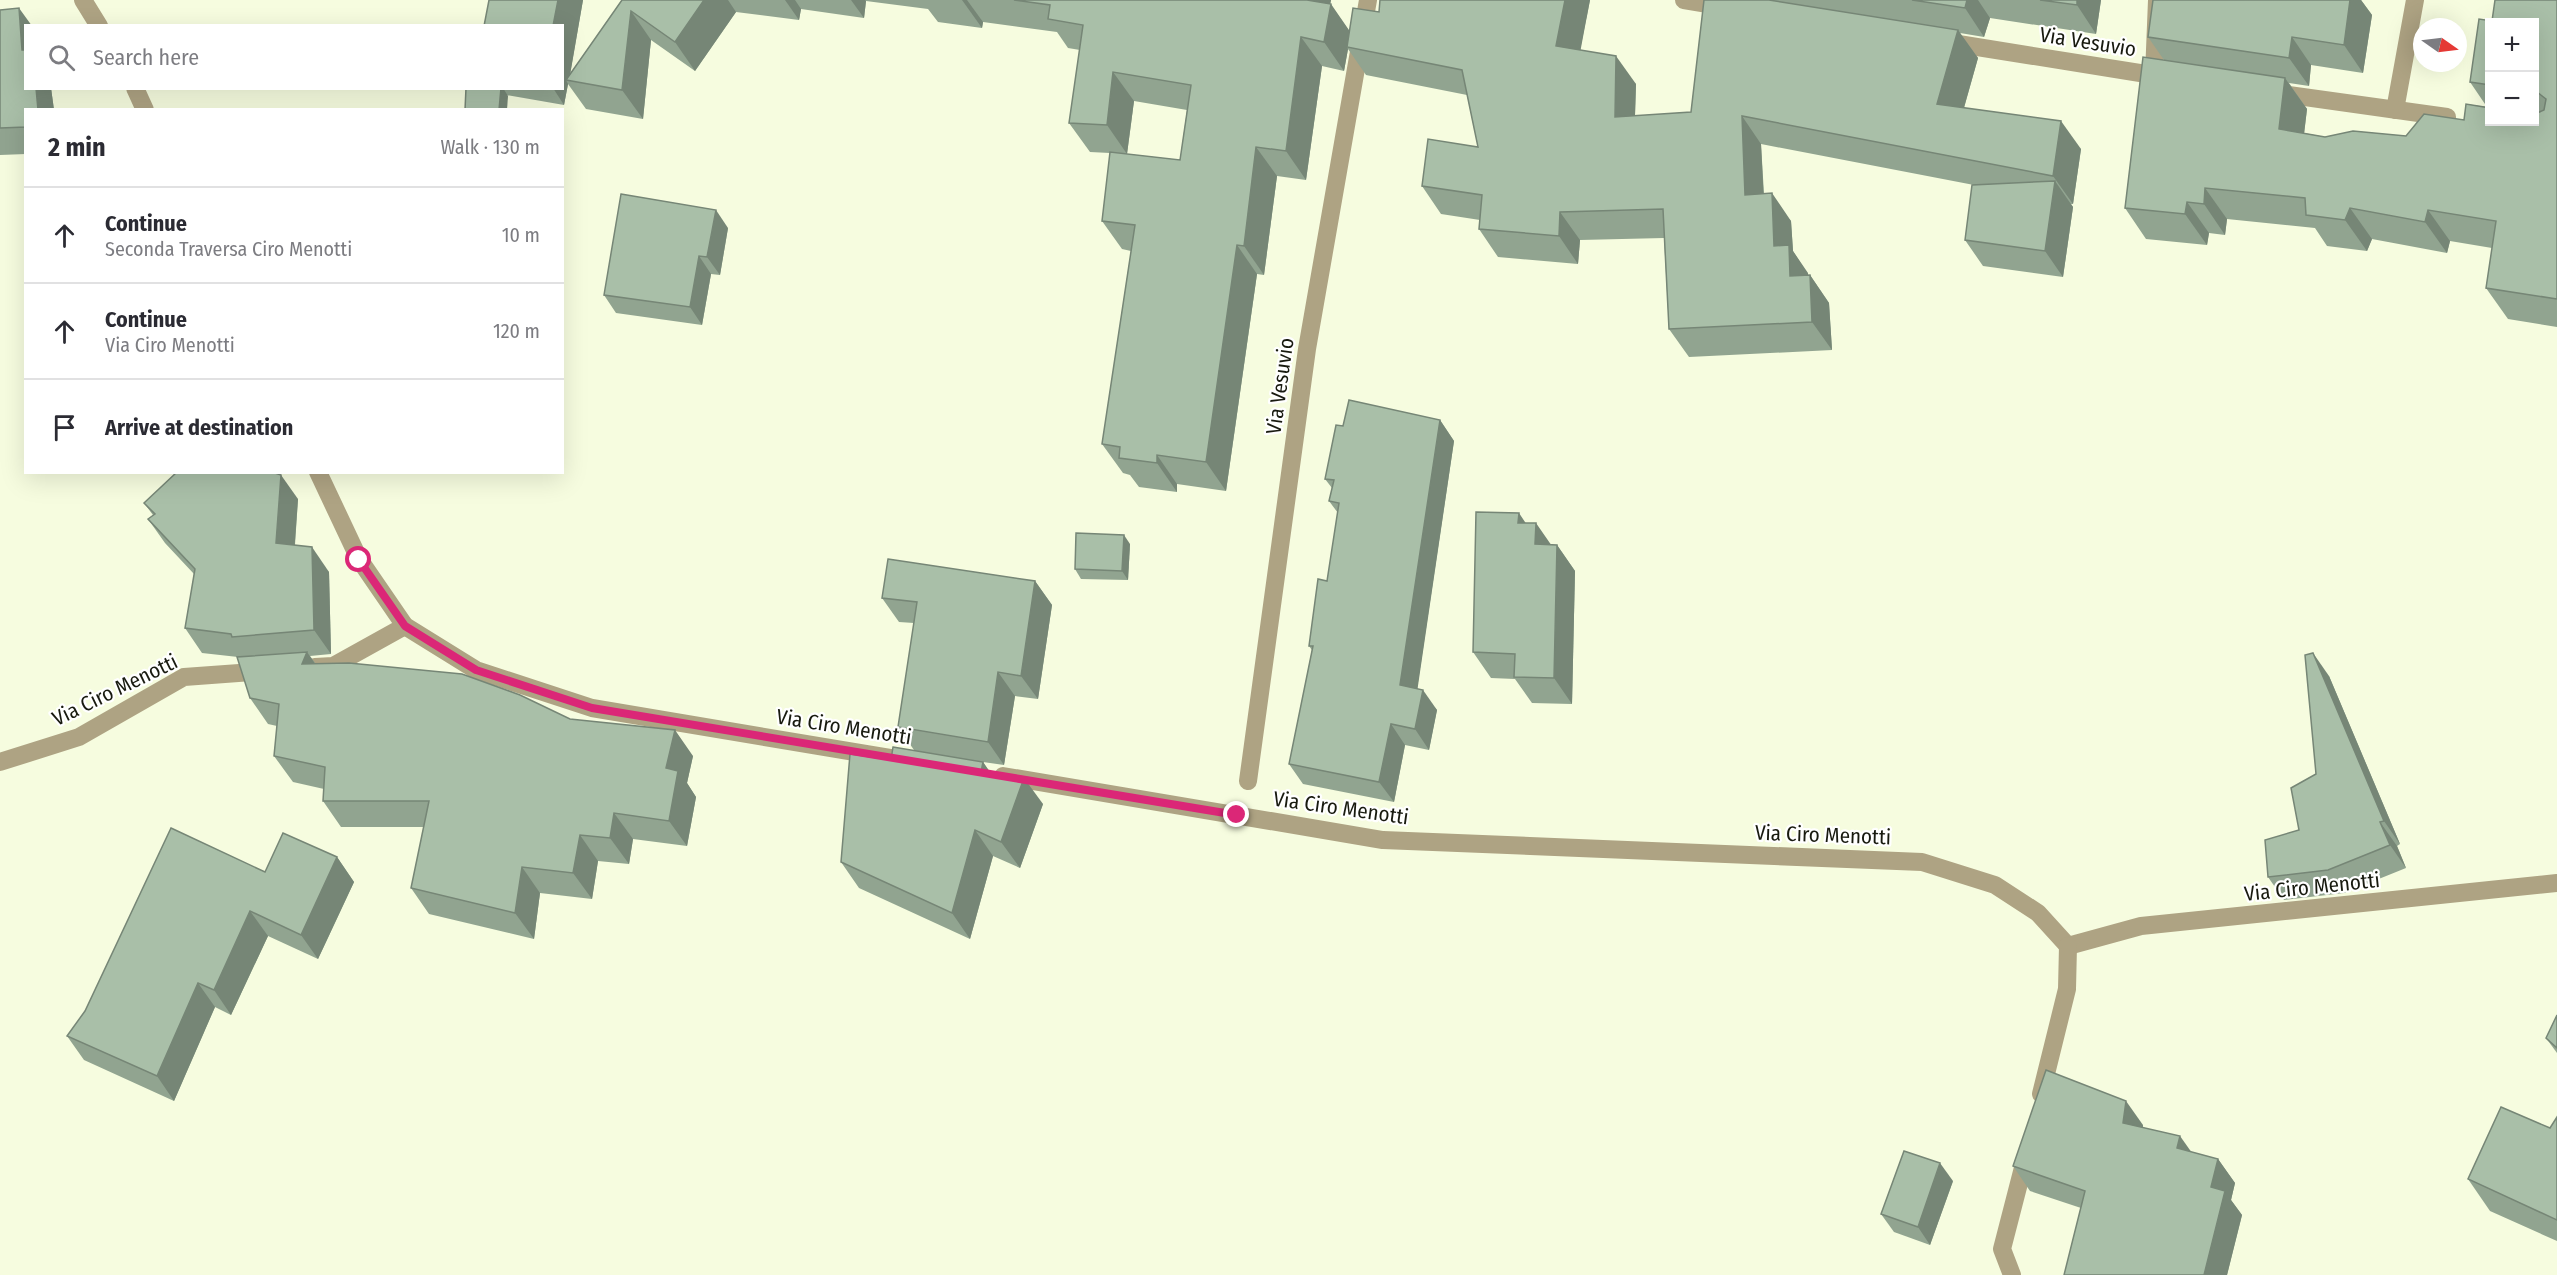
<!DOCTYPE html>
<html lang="en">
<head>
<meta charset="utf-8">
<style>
	:root { --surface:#fff; --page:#f2f2f3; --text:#2b2b33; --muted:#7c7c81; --line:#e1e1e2 }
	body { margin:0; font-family:"Fira Sans Condensed",sans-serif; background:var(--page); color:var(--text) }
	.controls { position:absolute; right:18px; top:18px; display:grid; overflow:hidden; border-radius:0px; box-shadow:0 6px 24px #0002 }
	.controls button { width:54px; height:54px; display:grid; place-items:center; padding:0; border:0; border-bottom:2px solid var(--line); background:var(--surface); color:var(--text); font:30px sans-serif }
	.compass { position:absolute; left:2413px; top:18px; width:54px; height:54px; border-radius:50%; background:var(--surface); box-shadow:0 6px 24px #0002; rotate:104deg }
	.stop { position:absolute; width:18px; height:18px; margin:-14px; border:4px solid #db2777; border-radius:50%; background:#fff }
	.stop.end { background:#db2777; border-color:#fff; box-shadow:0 2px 6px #0008 }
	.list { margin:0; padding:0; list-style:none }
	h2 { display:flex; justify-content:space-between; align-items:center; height:78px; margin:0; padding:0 24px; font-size:26px }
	h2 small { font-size:20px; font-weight:400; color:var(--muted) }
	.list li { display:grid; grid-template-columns:39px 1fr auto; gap:18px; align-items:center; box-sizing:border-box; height:96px; padding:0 24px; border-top:2px solid var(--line) }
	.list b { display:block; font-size:22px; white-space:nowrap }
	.list p { margin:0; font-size:20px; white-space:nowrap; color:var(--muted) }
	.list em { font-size:20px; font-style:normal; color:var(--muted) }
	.icon { flex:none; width:33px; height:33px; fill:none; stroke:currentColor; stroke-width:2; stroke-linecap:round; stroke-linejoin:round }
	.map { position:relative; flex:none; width:2557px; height:1275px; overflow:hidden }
	.search { position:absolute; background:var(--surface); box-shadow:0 6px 24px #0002; left:24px; top:24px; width:540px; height:66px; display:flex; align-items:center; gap:15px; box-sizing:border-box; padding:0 21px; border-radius:0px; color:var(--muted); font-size:22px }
	.panel { position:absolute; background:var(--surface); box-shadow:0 6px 24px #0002; left:24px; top:108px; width:540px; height:366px; border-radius:0px }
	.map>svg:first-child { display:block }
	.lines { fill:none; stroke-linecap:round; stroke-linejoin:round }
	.minor { stroke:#aea383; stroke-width:18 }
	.wall { fill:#91a490; fill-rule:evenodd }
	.shaded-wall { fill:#768676 }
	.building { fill:#a9bfa8; stroke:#768676; stroke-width:1.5 }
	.route { stroke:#db2777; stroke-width:8 }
	.labels { text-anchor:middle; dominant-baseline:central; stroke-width:4.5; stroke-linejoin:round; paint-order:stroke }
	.street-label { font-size:21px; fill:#181a0f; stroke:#fff }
</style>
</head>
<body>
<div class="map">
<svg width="2557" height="1275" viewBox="0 0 2557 1275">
	<rect width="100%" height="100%" fill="#f6fcdf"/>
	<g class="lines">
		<g class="minor">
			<polyline points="83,0 99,26"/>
			<polyline points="1684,0 1726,7"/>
			<polyline points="1946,42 2165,77"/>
			<polyline points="2154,75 2157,0"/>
			<polyline points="135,88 145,110"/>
			<polyline points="2275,93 2447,117"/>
			<polyline points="2395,110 2415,0"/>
			<polyline points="318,472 359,559 405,626 476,670 592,708 914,762"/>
			<polyline points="315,667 333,666 405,626"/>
			<polyline points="0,762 79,737 184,677 266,671"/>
			<polyline points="1003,776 1383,840 1922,862 1995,885 2038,913 2068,946"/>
			<polyline points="1248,781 1307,349 1368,0"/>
			<polyline points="2068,946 2141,926 2557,883"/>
			<polyline points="2041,1094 2067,989 2068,946"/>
			<polyline points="2012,1275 2002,1249 2026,1156"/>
		</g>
	</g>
	<g class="wall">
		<path d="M 489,0 L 583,0 L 570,74 L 622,0 L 1331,0 L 1330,4 L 1349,31 L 1379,12 L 1380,0 L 1590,0 L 1580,50 L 1636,84 L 1635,116 L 1691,112 L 1704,0 L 2101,0 L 2096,34 L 1990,18 L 1984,37 L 1960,33 L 1978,58 L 1964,108 L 2081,149 L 2073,204 L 2071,204 L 2073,207 L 2063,277 L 1983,266 L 1965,240 L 1974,185 L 1761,144 L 1764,194 L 1791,221 L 1793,251 L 1808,275 L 1810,275 L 1829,303 L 1832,350 L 1689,357 L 1669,329 L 1664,238 L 1580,240 L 1578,264 L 1498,257 L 1479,229 L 1480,220 L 1441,214 L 1422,186 L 1478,147 L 1467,95 L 1366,75 L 1348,49 L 1344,71 L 1322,66 L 1306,180 L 1277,176 L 1264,275 L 1257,274 L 1226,491 L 1177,484 L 1177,492 L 1139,487 L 1130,475 L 1123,473 L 1102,444 L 1131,251 L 1122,249 L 1102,221 L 1110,153 L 1090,152 L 1069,123 L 1080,50 L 1068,48 L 1057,32 L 983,22 L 982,28 L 938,22 L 928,9 L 866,1 L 864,18 L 801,9 L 799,20 L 736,12 L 695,71 L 651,40 L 643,119 L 586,109 L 568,84 L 564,105 L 466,88 L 562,88 ZM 1134,101 L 1187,110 L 1180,160 L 1127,154 Z"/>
		<path d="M 2153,0 L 2361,0 L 2372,15 L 2363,73 L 2311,65 L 2309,86 L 2289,83 L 2307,109 L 2304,133 L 2325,137 L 2353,131 L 2406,136 L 2424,114 L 2464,120 L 2466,104 L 2487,107 L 2470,82 L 2479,19 L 2492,21 L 2495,0 L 2557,0 L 2557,327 L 2508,319 L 2486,288 L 2492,248 L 2450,241 L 2447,253 L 2372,239 L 2367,251 L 2327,246 L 2315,228 L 2227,219 L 2225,235 L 2209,233 L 2207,245 L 2146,239 L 2125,208 L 2143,57 L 2164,60 L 2148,37 ZM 2490,22 L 2535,22 L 2535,122 L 2490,122 Z"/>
		<polygon points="0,10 26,88 51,88 54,110 26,110 26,154 0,155"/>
		<polygon points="728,228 720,275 711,274 702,325 616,313 604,295"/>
		<polygon points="1440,420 1454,441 1417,689 1437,710 1429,750 1405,745 1394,802 1303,784 1289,764 1312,650 1309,646 1327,581 1338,513 1329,501 1332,488 1325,479 1343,426"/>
		<polygon points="298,499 295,545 329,572 331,654 310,656 316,664 570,719 693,756 687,783 696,797 687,846 633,839 629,864 598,861 592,899 540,893 534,939 429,914 411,888 424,827 341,827 323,801 324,789 293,782 274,756 277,726 268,724 250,698 238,657 202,653 185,628 194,574 165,543 148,519 153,515 144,503"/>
		<polygon points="1526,523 1551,545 1557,545 1575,571 1572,704 1532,703 1515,679 1491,678 1473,652"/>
		<polygon points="1130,544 1128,580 1081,579 1075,569"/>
		<polygon points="1035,581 1052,605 1038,699 1015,696 1004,765 983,762 991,774 1043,804 1020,868 993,856 970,939 859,888 841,862 914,750 898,727 914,623 899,622 882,598"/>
		<polygon points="2329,676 2400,844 2397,846 2406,868 2344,893 2284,900 2268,877 2299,830 2316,774"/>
		<polygon points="337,857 354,882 318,959 268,936 231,1015 215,1007 174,1101 84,1060 67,1036 265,872"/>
		<polygon points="2557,1015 2557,1053 2546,1038"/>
		<polygon points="2557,1117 2557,1241 2490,1211 2468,1179 2550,1128"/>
		<polygon points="2143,1125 2143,1128 2191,1152 2218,1159 2235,1183 2231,1200 2242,1215 2227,1275 2064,1275 2081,1208 2030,1191 2013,1166"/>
		<polygon points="1953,1181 1930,1245 1894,1232 1881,1214"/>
	</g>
	<g class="shaded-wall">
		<polygon points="558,0 583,0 569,81 566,80 568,84 564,105 553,88 562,88 562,26 553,26"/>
		<polygon points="704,0 728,0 736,12 695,71 675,42"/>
		<polygon points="785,0 795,0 801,9 799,20"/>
		<polygon points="851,0 865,0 866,1 864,18"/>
		<polygon points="962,0 967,0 983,22 982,28"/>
		<polygon points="1307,0 1331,0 1329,11 1331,4 1351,33 1347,47 1348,49 1344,71 1324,42"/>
		<polygon points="1565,0 1590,0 1576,74 1556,46"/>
		<polygon points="1967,0 1978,0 1990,18 1984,37 1965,8"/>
		<polygon points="2077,0 2101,0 2096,34 2077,5"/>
		<polygon points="2347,0 2361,0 2372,15 2363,73 2344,45"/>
		<polygon points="19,8 32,26 26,26 26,55 22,50"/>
		<polygon points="631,11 651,40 643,119 622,90"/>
		<polygon points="1958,30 1978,58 1957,132 1937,104"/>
		<polygon points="1301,37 1322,66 1306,180 1286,151"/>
		<polygon points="2292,37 2311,65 2309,86 2289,58"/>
		<polygon points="1616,56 1636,84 1634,145 1615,117"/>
		<polygon points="1113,72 1134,101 1127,154 1107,125"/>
		<polygon points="2285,78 2307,109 2301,160 2279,129"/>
		<polygon points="36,88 51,88 54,110 38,110"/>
		<polygon points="501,88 503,88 508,96 507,110 499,110"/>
		<polygon points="1742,116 1761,144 1765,223 1745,195"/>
		<polygon points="2061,121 2081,149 2073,204 2053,176"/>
		<polygon points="1256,147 1277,176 1264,275 1244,246"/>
		<polygon points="2055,181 2073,207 2063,277 2045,251"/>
		<polygon points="2205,188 2227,219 2225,235 2204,204"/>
		<polygon points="1772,193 1791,221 1793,251 1808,273 1810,304 1790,276 1774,246"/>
		<polygon points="2187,202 2209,233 2207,245 2185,214"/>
		<polygon points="2350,208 2372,239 2367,251 2345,220"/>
		<polygon points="716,210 728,228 720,275 707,257"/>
		<polygon points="2428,210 2450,241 2447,253 2425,222"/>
		<polygon points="1560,212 1580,240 1578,264 1559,236"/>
		<polygon points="1237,245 1257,274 1226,491 1206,462"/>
		<polygon points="699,256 711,274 702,325 690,307"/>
		<polygon points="1810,275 1829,303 1832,350 1812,322"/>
		<polygon points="1440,420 1454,441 1415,706 1400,685"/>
		<polygon points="1157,455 1177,484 1177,492 1157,463"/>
		<polygon points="281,475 298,499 293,568 276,543"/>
		<polygon points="1519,513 1535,537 1536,523 1554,549 1553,570 1518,523"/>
		<polygon points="1124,535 1130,544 1128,580 1122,571"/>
		<polygon points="1557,545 1575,571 1572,704 1554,678"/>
		<polygon points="312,547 329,572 331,654 314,630"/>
		<polygon points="1035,581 1052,605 1038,699 1021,676"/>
		<polygon points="307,652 325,678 302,664"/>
		<polygon points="2313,653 2329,676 2400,844 2384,821"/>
		<polygon points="998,672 1015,696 1004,765 988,742"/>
		<polygon points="1423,690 1437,710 1429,750 1415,729"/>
		<polygon points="1391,724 1405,745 1394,802 1379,782"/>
		<polygon points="675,730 693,756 687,783 696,797 687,846 669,821 666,768"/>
		<polygon points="983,762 1001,788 981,772"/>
		<polygon points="1024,778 1043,804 1020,868 1001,842"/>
		<polygon points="614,813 633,839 629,864 610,838"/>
		<polygon points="2380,822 2397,846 2406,868 2390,845"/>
		<polygon points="975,830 993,856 970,939 952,913"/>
		<polygon points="580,835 598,861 592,899 573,873"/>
		<polygon points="337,857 354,882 318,959 301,935"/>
		<polygon points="522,867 540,893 534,939 515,913"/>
		<polygon points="250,911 268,936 231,1015 214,990"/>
		<polygon points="198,983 215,1007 174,1101 157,1076"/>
		<polygon points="2126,1101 2143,1125 2140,1148 2123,1123"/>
		<polygon points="2180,1136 2197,1160 2177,1148"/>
		<polygon points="2218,1159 2235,1183 2231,1200 2242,1215 2227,1275 2204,1275 2211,1187"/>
		<polygon points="1940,1163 1953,1181 1930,1245 1918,1227"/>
	</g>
	<g class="building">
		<polygon points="489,0 558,0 553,26 484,26"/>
		<polygon points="622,0 704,0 675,42 631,11 622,90 566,80"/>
		<polygon points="1014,0 1307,0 1331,4 1324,42 1301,37 1286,151 1256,147 1244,246 1237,245 1206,462 1157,455 1157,463 1119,458 1120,447 1102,444 1135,225 1102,221 1110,152 1180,160 1191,85 1113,72 1107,125 1069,123 1083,25 1048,19 1050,5"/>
		<polygon points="1380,0 1565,0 1556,46 1616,56 1615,117 1691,112 1704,0 1769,0 1958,30 1937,104 2061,121 2053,176 1742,116 1745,195 1772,193 1774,246 1789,245 1790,276 1810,275 1812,322 1669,329 1663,209 1560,212 1559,236 1479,229 1482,195 1422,186 1428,139 1478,147 1462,70 1347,47 1353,8 1379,12"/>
		<polygon points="1912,0 1967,0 1965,8"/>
		<polygon points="2040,0 2077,0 2077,5"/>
		<polygon points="2153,0 2350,0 2344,45 2292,37 2289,58 2148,37"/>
		<polygon points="2495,0 2557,0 2557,299 2486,288 2496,221 2428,210 2425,222 2350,208 2345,220 2306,215 2305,198 2205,188 2204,204 2187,202 2185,214 2125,208 2143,57 2285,78 2279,129 2325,137 2353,131 2406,136 2424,114 2464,120 2466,104 2490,108 2490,122 2535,122 2535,114 2544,110 2546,99 2537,92 2535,92 2535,22 2490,22 2490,85 2470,82 2479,19 2492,21"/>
		<polygon points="19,8 22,50 26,50 26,88 36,88 38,110 26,110 26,127 0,128 0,10"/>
		<polygon points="466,88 501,88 499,110 465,110"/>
		<polygon points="2055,181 2045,251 1965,240 1972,185"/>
		<polygon points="621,194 716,210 707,257 699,256 690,307 604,295"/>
		<polygon points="1349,400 1440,420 1400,685 1423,690 1415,729 1391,724 1379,782 1289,764 1313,646 1309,646 1318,579 1327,581 1339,503 1329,501 1334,480 1325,479 1336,425 1343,426"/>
		<polygon points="177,472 272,472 281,475 276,543 312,547 314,630 232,637 231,634 185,628 195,569 148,519 155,514 144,503"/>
		<polygon points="1476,512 1519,513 1518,523 1536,523 1535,544 1557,545 1554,678 1514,677 1515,654 1473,652"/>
		<polygon points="1076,533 1124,535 1122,571 1075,569"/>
		<polygon points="888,559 1035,581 1021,676 998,672 988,742 898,727 917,602 882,598"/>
		<polygon points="307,652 302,664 349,663 462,674 520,695 570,719 675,730 666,768 678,771 669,821 614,813 610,838 580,835 573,873 522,867 515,913 411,888 429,801 323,801 325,767 274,756 279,704 250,698 237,657"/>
		<polygon points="2313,653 2384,821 2380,822 2390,845 2328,870 2268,877 2265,840 2299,830 2291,788 2316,774 2305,655"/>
		<polygon points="893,747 983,762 981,772 1024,778 1001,842 975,830 952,913 841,862 850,754 891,760"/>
		<polygon points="171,828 265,872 283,833 337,857 301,935 250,911 214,990 198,983 157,1076 67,1036 85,1011"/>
		<polygon points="2557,1015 2557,1048 2546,1038"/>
		<polygon points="2046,1070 2126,1101 2123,1123 2180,1136 2177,1148 2218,1159 2211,1187 2225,1191 2204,1275 2064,1275 2085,1191 2013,1166"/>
		<polygon points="2501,1107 2550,1128 2557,1117 2557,1220 2468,1179"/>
		<polygon points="1904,1151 1940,1163 1918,1227 1881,1214"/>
	</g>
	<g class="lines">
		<polyline class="route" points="359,560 405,626 476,670 592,708 1237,815"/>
	</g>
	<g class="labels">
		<g class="street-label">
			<text transform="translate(2088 42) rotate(9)">Via Vesuvio</text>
			<text transform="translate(1280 386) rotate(-82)">Via Vesuvio</text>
			<text transform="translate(115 690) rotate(-26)">Via Ciro Menotti</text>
			<text transform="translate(844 727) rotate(9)">Via Ciro Menotti</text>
			<text transform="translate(1341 808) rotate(8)">Via Ciro Menotti</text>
			<text transform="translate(1823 835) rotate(2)">Via Ciro Menotti</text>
			<text transform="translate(2312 887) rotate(-6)">Via Ciro Menotti</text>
		</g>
	</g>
</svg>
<div class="controls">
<button>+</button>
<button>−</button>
</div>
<svg class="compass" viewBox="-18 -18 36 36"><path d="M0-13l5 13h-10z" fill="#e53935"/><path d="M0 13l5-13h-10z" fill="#7c7c81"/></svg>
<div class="stop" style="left:359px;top:560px"></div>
<div class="stop end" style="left:1237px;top:815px"></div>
<div class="search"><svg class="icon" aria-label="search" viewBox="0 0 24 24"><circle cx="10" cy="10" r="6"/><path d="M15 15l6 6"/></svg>Search here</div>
<section class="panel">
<h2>2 min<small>Walk · 130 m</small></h2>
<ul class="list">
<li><svg class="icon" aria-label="ahead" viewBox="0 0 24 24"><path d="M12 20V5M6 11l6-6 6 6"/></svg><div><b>Continue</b><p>Seconda Traversa Ciro Menotti</p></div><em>10 m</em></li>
<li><svg class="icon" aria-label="ahead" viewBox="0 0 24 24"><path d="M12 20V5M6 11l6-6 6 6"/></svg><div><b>Continue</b><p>Via Ciro Menotti</p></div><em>120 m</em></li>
<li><svg class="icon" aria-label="arrive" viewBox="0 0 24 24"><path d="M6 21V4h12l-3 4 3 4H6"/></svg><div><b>Arrive at destination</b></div></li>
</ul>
</section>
</div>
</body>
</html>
